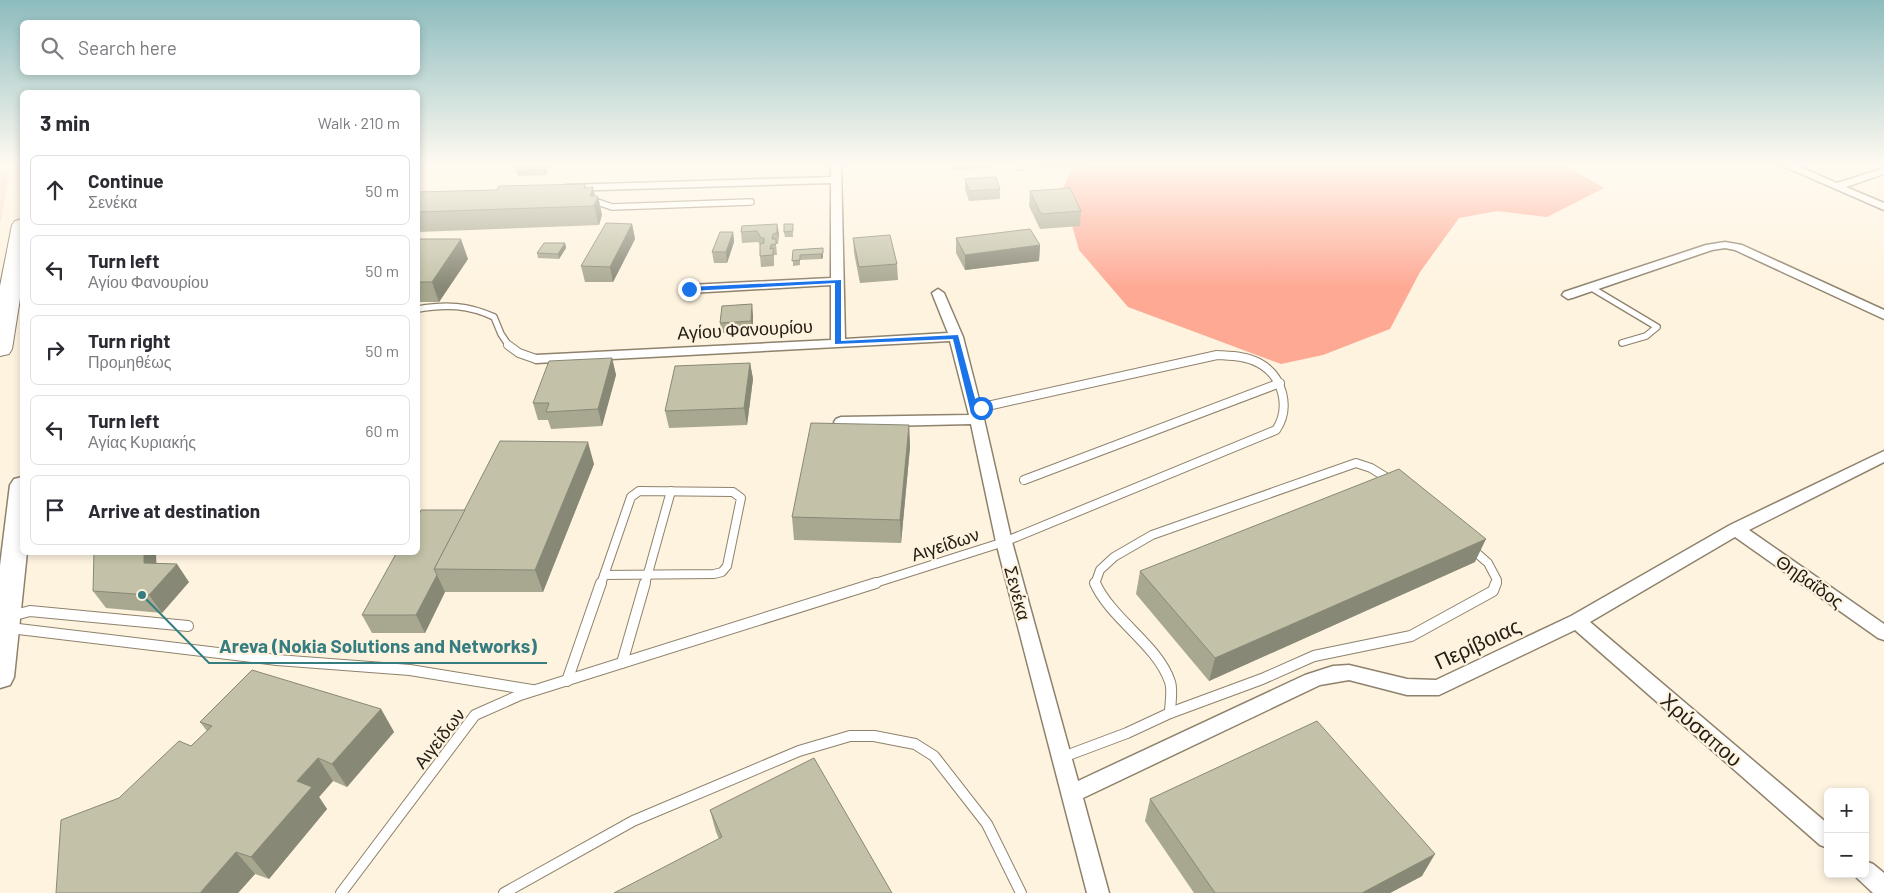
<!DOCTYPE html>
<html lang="en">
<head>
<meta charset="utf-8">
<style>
	:root { --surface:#fff; --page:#f7f7f7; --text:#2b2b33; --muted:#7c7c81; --line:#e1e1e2 }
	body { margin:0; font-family:Barlow,sans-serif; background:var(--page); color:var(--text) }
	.controls { position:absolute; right:15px; bottom:15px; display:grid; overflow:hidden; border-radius:8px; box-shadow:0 2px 8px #0003 }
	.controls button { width:45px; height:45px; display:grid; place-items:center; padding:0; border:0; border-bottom:1px solid var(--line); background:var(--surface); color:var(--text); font:25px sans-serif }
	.stop { position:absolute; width:15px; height:15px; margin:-11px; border:4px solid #1a73e8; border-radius:50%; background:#fff }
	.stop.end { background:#1a73e8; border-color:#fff; box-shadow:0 1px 5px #0008 }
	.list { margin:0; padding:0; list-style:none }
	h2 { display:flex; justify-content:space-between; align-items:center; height:65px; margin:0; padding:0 20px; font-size:21px }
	h2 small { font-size:16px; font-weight:400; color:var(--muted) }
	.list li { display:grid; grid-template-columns:32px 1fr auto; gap:15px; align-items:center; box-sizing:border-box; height:70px; margin:0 10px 10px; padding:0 10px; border:1px solid var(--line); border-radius:8px }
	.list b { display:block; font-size:19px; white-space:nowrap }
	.list p { margin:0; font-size:16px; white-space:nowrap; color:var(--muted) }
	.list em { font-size:16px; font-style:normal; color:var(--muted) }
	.icon { flex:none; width:28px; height:28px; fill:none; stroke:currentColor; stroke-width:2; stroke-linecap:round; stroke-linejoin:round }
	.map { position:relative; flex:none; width:1884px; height:893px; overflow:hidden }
	.search { position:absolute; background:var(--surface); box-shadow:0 2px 8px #0003; left:20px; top:20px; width:400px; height:55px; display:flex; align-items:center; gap:12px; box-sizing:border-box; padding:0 18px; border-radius:8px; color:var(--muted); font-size:19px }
	.panel { position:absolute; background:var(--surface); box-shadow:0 2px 8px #0003; left:20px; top:90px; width:400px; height:465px; border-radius:8px }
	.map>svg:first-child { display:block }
	.green { fill:#f7dad2 }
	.forest { fill:#fea994 }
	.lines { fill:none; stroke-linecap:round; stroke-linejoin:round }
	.service-far2-casing { stroke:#8e826c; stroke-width:8 }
	.service-far1-casing { stroke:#8e826c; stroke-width:10 }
	.service-casing { stroke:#8e826c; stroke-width:12 }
	.minor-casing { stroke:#8e826c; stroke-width:3 }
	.secondary-casing { stroke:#8e826c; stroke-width:3 }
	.motorway-casing { stroke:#8e826c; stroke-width:2 }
	.service-far2 { stroke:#fff; stroke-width:5.5 }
	.service-far1 { stroke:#fff; stroke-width:8 }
	.service { stroke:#fff; stroke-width:10 }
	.minor { fill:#fff; fill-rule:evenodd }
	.secondary { fill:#fff; fill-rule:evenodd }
	.motorway { fill:#fff; fill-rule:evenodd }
	.wall { fill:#a8a790 }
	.shaded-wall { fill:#888876 }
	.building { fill:#c3c2a8; stroke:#888876 }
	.route { fill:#1a73e8 }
	.labels { text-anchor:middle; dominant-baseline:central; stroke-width:4.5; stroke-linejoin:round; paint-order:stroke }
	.street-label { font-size:18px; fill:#252017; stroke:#fef3df }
	.near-street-label { font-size:21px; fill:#252017; stroke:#fef3df }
	.leader { fill:none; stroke:#357d81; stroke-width:2 }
	.callout-dot { fill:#357d81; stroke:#fef3df; stroke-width:2 }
	.callout-label { font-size:19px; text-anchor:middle; font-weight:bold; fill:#357d81; stroke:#fef3df; stroke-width:4.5; stroke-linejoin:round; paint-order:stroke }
</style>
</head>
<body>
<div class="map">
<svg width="1884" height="893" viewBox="0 0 1884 893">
	<rect width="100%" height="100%" fill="#fef3df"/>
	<polygon class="green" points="4,163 12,163 0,224 0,184"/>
	<polygon class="forest" points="1074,163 1562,163 1604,188 1547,217 1497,211 1459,218 1420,272 1390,329 1323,355 1281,364 1128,307 1079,250 1062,190"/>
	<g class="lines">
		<g class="service-far2-casing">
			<g id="service-far2">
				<polyline points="1020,163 1021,167"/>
				<polyline points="592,200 612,207 751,202"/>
				<polyline points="1590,287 1657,327 1646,336 1622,343"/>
				<path d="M 418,309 C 446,304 468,305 494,317 L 501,334 L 509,346"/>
			</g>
		</g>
		<g class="service-far1-casing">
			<g id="service-far1">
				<polyline points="508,345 519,353 536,359"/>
				<polyline points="1024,480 1280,383"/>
				<polyline points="1471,548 1488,563 1497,580 1496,584"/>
				<polyline points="601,584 631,497 639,491 733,492 741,498 727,566 722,572 714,574 604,575"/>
				<polyline points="645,584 671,491"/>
				<path d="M 872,584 L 1004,542 L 1276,430 C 1291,408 1283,376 1259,363 C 1246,356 1231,356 1217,355 L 974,409"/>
				<polyline points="1095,584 1100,570 1114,557 1152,535 1356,463 1371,468 1392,481"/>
			</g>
		</g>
		<g class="service-casing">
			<g id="service">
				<path d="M 1095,583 C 1111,619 1158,645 1170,682 C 1173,690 1170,704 1170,713"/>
				<polyline points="11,616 30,611 188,626"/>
				<polyline points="10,628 277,660 410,670 532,690"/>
				<polyline points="622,663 645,583"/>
				<polyline points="567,681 601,583"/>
				<polyline points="1063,757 1127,733 1170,713 1262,679 1314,656 1411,636 1493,591 1496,583"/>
				<polyline points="341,893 475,715 520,695 876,583"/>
				<polyline points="504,893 633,821 799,751 850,736 874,736 915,744 934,756 987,824 1021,893"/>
			</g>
		</g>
		<g class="minor-casing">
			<g id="minor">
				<polygon points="831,163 841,163 845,339 948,333 932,293 938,289 944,293 963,337 984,419 1012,542 1078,781 1305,675 1333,666 1349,665 1407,679 1436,680 1571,616 1730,525 1884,451 1884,462 1749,530 1884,624 1884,640 1878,638 1735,537 1590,622 1828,824 1828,848 1820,845 1575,630 1439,695 1407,695 1349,680 1320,685 1083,798 1109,893 1087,893 996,542 971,424 841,427 836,425 834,422 836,419 841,417 969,415 950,341 536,363 529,359 536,355 831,340 831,285 689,293 683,289 689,285 831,278 831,183 566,191 561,188 566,185 831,177"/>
				<polygon points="1776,163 1791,163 1837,183 1884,168 1884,174 1846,187 1884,203 1884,210"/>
				<polygon points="1725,242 1742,245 1884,310 1884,319 1735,250 1725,248 1712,250 1572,298 1568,299 1562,295 1564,292 1706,245"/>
				<polygon points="1865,861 1873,864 1884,873 1884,893 1873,893 1857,878 1855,874 1865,874"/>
			</g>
		</g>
		<g class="secondary-casing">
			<polygon id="secondary" points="22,477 22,552 27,552 14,677 10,685 0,688 0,566 10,485 14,479"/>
		</g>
		<g class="motorway-casing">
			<polygon id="motorway" points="22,219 22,286 12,349 9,354 0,356 0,286 12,225 15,221"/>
		</g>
		<use href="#service-far2" class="service-far2"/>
		<use href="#service-far1" class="service-far1"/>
		<use href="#service" class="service"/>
		<use href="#minor" class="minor"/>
		<use href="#secondary" class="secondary"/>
		<use href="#motorway" class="motorway"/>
	</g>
	<g class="wall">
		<polygon points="952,163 990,163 990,168 954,170"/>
		<polygon points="1036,163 1092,163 1092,165 1038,167"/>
		<polygon points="548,168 546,175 518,176 516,171"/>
		<polygon points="965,179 1000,189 1000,199 969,201 965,189"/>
		<polygon points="585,184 586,188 595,196 598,196 602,215 599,225 418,232 418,192 497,190"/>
		<polygon points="1030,191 1081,211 1080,226 1040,229 1029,206"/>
		<polygon points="632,224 635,239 613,282 585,282 581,266"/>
		<polygon points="777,224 778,244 776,244 777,255 774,255 774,266 761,267 760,256 760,245 758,242 742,243 741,232"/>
		<polygon points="793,229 793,237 785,237 784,232"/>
		<polygon points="733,232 734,242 727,263 714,263 712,252"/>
		<polygon points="853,238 897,264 898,280 860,283 854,253"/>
		<polygon points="956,238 1040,245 1039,261 965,270 956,253"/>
		<polygon points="418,239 468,259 439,302 418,302"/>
		<polygon points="565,243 566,248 559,259 538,258 537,253"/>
		<polygon points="823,248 823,258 821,259 800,260 800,265 793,266 793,250"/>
		<polygon points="753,315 753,331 722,333 720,323"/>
		<polygon points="612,358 616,375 602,426 551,429 548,420 538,420 533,403"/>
		<polygon points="750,363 753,379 747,425 669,428 665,411"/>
		<polygon points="909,425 910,447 901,543 794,540 792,517"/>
		<polygon points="594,464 543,592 445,592 425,633 372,633 362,615 465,510"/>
		<polygon points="155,553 156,563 189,582 162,613 106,608 93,591"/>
		<polygon points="1475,562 1209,681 1136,594 1140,571"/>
		<polygon points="381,709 394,732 347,787 333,781 319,797 327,809 269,879 255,874 238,893 56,893 119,798 191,746 207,731 200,722"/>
		<polygon points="1150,799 1422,876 1390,893 1194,893 1145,821"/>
		<polygon points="710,810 892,893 719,839 716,832"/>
	</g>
	<g class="shaded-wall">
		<polygon points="547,164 548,168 546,175 545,170"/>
		<polygon points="593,187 596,200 598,196 602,215 599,225 594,206 590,196"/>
		<polygon points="632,224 635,239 613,282 610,267"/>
		<polygon points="777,224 779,234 778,244 777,233"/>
		<polygon points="733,232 734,242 727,263 726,252"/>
		<polygon points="461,239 468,259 439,302 432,282"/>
		<polygon points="565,243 566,248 559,259 558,254"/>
		<polygon points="1040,245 1039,261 965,270 965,255"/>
		<polygon points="823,248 823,258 821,259 821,254"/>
		<polygon points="752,304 753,315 753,331 751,321"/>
		<polygon points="612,358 616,375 602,426 598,409"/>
		<polygon points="750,363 753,379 747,425 744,408"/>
		<polygon points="909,425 910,447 901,543 900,520"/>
		<polygon points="588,442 594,464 543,592 535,570"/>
		<polygon points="1486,539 1475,562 1209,681 1215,658"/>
		<polygon points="144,552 156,552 157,580 144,563"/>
		<polygon points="177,564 189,582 162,613 149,595"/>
		<polygon points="437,575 445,592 425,633 416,615"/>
		<polygon points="381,709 394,732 347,787 332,764"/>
		<polygon points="318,758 333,781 319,797 327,809 269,879 251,857 297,781"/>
		<polygon points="236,852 255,874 238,893 200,893"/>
		<polygon points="1435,854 1422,876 1390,893 1362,893"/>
	</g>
	<g class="building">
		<polygon points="547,164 545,170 516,171 519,165"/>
		<polygon points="996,177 1000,189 969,191 965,179"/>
		<polygon points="585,184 584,188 593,187 590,196 598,196 594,206 418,212 418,192 497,190 499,186"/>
		<polygon points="1070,188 1081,211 1041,214 1030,191"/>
		<polygon points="606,223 632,224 610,267 581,266"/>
		<polygon points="777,224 777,233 773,234 772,239 776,239 776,244 771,245 770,249 773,248 773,255 760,256 760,244 764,243 764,238 761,238 757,231 741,232 742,226"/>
		<polygon points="784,224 793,224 793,231 784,232"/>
		<polygon points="1030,229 1040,245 965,255 956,238"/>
		<polygon points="720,232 733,232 726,252 712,252"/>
		<polygon points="890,235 897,264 859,267 853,238"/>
		<polygon points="418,239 461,239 432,282 418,282"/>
		<polygon points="544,243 565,243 558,254 537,253"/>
		<polygon points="823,248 823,253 821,254 800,255 800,260 792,261 793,250"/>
		<polygon points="752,304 751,321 720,323 722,306"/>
		<polygon points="612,358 598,409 546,412 549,403 533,403 549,361"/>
		<polygon points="750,363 744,408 665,411 675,366"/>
		<polygon points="811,423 909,425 900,520 792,517"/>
		<polygon points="500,441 588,442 535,570 434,569"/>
		<polygon points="1399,469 1486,539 1215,658 1140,571"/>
		<polygon points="421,510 465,510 434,569 437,575 416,615 362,615 397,552 418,552 418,517"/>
		<polygon points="94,552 144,552 144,563 177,564 149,595 93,591"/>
		<polygon points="252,670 381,709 332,764 318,758 297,781 312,787 251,857 236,852 200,893 56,893 61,820 119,798 179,741 191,746 212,726 200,722"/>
		<polygon points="1317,721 1435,854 1362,893 1215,893 1150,799"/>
		<polygon points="814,758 892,893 614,893 722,837 710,810"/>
	</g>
	<linearGradient id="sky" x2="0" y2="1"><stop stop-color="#8dbcbe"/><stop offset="0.57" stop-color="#fffaf1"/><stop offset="1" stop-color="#fffaf1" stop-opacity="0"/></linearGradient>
	<rect width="1884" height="288" fill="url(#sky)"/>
	<polygon class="route" points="841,280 841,341 958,335 977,406 984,406 984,409 974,412 970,409 953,339 835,344 835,283 689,291 686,289 689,287"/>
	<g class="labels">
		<g class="street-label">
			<text transform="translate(745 329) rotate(-3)">Αγίου Φανουρίου</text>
			<text transform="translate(945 544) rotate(-18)">Αιγείδων</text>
			<text transform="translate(1810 581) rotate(35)">Θηβαΐδος</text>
			<text transform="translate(1018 593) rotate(75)">Σενέκα</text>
			<text transform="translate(439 738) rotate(-52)">Αιγείδων</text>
		</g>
		<g class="near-street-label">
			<text transform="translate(1477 643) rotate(-25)">Περίβοιας</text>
			<text transform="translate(1702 729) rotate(41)">Χρύσαπου</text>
		</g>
	</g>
	<path class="leader" d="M142 595L209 663H547"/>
	<circle class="callout-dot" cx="142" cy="595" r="5"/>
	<g class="callout-label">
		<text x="378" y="653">Areva (Nokia Solutions and Networks)</text>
	</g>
</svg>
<div class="controls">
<button>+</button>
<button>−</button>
</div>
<div class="stop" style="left:981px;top:408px"></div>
<div class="stop end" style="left:689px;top:289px"></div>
<div class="search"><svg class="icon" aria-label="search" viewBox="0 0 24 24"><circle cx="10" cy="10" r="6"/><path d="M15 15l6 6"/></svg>Search here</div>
<section class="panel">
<h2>3 min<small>Walk · 210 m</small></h2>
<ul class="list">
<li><svg class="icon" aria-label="ahead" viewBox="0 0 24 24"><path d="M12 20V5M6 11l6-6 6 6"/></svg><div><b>Continue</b><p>Σενέκα</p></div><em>50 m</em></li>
<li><svg class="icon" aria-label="left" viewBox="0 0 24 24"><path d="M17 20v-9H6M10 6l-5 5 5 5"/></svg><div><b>Turn left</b><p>Αγίου Φανουρίου</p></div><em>50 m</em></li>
<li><svg class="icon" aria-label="right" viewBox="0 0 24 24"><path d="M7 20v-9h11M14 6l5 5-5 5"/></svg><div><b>Turn right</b><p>Προμηθέως</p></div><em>50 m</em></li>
<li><svg class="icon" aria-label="left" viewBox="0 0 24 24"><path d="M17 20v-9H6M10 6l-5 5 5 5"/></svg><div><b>Turn left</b><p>Αγίας Κυριακής</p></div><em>60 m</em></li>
<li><svg class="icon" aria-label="arrive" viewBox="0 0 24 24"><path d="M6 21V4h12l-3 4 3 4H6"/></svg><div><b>Arrive at destination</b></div></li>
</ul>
</section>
</div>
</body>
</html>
